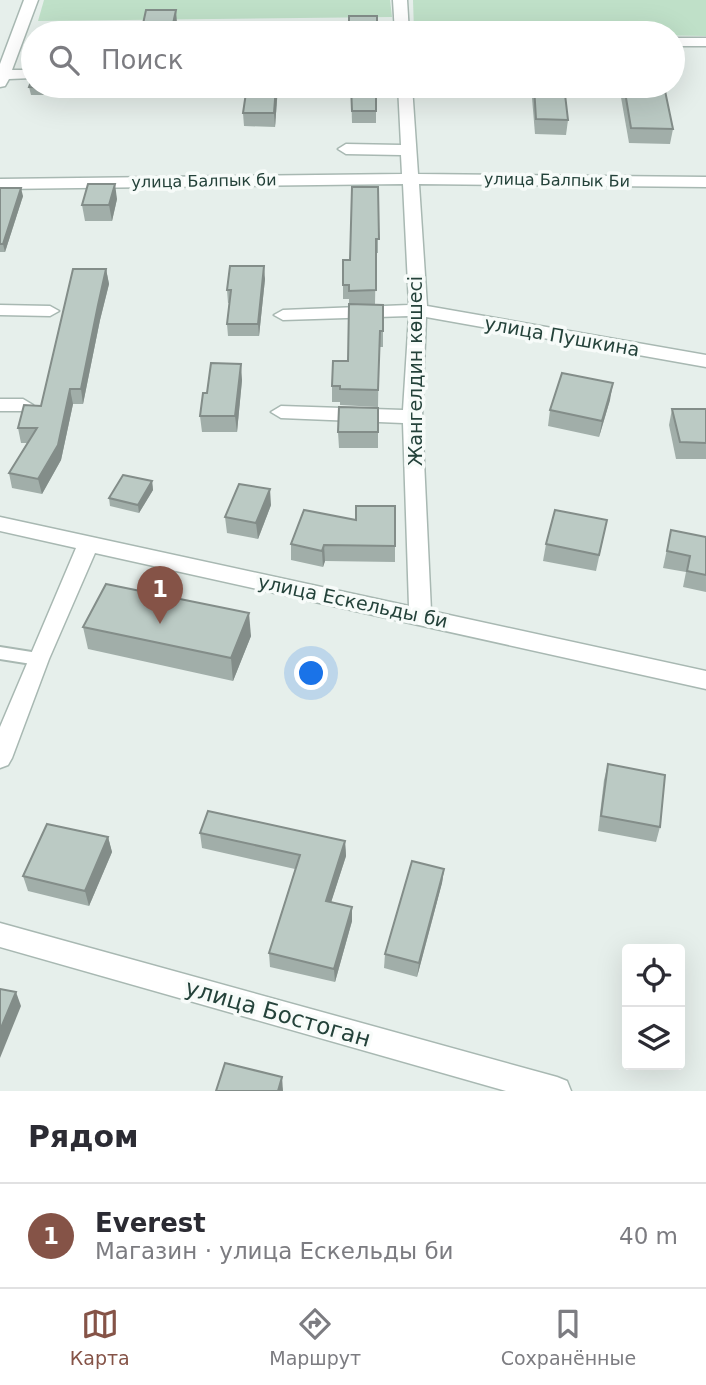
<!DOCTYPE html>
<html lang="ru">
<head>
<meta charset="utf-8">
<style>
	:root { --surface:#fff; --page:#f7f7f7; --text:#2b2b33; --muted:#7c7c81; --line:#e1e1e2; --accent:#855347 }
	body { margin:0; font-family:"DejaVu Sans",sans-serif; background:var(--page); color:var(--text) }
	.controls { position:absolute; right:21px; bottom:21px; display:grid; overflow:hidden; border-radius:7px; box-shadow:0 7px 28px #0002 }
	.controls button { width:63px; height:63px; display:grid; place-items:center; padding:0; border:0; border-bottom:2px solid var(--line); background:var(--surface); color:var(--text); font:35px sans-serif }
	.you { position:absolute; left:312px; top:674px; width:24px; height:24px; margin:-18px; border:5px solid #fff; border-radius:50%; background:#1a73e8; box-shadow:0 0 0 10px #1a73e833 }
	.badge { display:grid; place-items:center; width:46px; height:46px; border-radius:50%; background:var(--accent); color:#fff; font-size:23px; font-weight:700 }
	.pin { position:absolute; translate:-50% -58px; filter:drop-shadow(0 2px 4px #0008) }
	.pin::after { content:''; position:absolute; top:37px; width:24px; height:21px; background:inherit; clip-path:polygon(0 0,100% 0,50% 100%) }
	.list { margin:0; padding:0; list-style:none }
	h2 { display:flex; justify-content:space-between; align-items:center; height:91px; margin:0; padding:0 28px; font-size:30px }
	h2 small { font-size:23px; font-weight:400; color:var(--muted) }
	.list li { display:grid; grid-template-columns:46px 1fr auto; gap:21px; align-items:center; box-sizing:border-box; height:105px; padding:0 28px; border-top:2px solid var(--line) }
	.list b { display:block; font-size:26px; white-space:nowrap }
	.list p { margin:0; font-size:23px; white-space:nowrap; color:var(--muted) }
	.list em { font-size:23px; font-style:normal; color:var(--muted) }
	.icon { flex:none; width:38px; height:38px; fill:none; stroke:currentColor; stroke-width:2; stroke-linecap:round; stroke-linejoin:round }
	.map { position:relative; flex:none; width:706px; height:1091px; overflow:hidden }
	.search { position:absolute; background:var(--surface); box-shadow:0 7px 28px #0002; left:21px; right:21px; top:21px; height:77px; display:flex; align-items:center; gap:18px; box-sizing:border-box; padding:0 24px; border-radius:38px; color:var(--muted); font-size:26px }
	.sheet { height:196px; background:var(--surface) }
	nav { display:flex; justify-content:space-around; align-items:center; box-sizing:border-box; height:98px; border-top:2px solid var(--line); background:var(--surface); font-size:19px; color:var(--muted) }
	nav a { display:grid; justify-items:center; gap:4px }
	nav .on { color:var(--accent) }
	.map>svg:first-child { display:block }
	.green { fill:#bfe0c8 }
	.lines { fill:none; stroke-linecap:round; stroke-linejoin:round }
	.lane-casing { stroke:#a8b8b2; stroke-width:4 }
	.street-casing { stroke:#a8b8b2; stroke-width:3 }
	.lane { fill:#fff; fill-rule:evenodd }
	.street { fill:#fff; fill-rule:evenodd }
	.wall { fill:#a1aea9 }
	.shaded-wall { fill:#838d89 }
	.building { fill:#bbcac4; stroke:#838d89; stroke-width:2 }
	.labels { text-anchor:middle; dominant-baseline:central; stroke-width:7; stroke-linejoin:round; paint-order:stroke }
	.far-street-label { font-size:16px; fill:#24423a; stroke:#f7fbf9 }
	.street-label { font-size:19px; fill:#24423a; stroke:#f7fbf9 }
	.near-street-label { font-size:23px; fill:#24423a; stroke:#f7fbf9 }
</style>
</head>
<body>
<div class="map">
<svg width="706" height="1091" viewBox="0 0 706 1091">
	<rect width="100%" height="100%" fill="#e6efeb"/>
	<g class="green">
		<polygon points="44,0 390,0 392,17 38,21"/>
		<polygon points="413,0 706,0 706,36 414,32"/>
	</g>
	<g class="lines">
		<g class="lane-casing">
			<polygon id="lane" points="0,647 38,653 43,655 46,659 43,663 38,665 0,659"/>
		</g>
		<g class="street-casing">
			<g id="street">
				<polygon points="24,0 38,0 12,70 33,70 33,78 9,79 5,86 0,87 0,64"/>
				<polygon points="393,0 407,0 409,33 395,33"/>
				<rect x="673" y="38" width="33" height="8"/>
				<polygon points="398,86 412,86 418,174 706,177 706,187 419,184 427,306 706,355 706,367 426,317 422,417 431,611 706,671 706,689 95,553 49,659 12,758 8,765 0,768 0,727 76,548 0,531 0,517 409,606 403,423 281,418 271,412 281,406 403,410 409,316 283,320 274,315 283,310 409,305 403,184 0,189 0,179 402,174 401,155 346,154 338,149 346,144 401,145"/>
				<polygon points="0,305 50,306 59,311 50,316 0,315"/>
				<polygon points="0,399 23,399 33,405 23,411 0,411"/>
				<polygon points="0,923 557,1077 567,1081 571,1091 506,1091 0,947"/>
			</g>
		</g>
		<use href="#lane" class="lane"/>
		<use href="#street" class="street"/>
	</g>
	<g class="wall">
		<polygon points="60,86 57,95 31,95 29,87"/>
		<polygon points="130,86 164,86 162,94 131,94"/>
		<polygon points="247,86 278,86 275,127 244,126 243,113"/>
		<polygon points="351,86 376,86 376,123 352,123"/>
		<polygon points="531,86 564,86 568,120 566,135 535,134"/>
		<polygon points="619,86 664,86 673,129 670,144 629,143"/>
		<polygon points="378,187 378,253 376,253 375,304 353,305 383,305 383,347 379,347 378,407 340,405 340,402 332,402 332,386 348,361 349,299 343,299 343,285 350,260"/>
		<polygon points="0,188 23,196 5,252 0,252"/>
		<polygon points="117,199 112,221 85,221 82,205"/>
		<polygon points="106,269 109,284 100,320 83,404 73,404 61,460 42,494 12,488 9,473 27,443 21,443 18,428 41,406"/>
		<polygon points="265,279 259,336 228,336 227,324 229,303 228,303 227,290"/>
		<polygon points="242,380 237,432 202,432 200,416"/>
		<polygon points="610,400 599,437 548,426 550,410"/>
		<polygon points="378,408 378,448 339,448 338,432"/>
		<polygon points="672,409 706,409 706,459 676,459 669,425"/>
		<polygon points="152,481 153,490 139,513 110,506 109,498"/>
		<polygon points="271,505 258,539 227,533 225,517"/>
		<polygon points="607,520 596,571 543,561 546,544"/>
		<polygon points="671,530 706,537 706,592 683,587 686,572 663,568"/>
		<polygon points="291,544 395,546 395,562 325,561 323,567 291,560"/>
		<polygon points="83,627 251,636 233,681 88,649"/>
		<polygon points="608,764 660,827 656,842 598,831 604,780"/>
		<polygon points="200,833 345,841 346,856 331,902 352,907 352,921 335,982 270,967 269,953 295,869 202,848"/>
		<polygon points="108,837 112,852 89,906 28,891 23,876"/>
		<polygon points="444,869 442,883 417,977 384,968 385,954"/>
	</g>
	<g class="shaded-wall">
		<polygon points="176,10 177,23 175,33 171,33"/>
		<polygon points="56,86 60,86 57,95 56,88"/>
		<polygon points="276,86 278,86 275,127 274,113"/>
		<polygon points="115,184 117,199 112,221 109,205"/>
		<polygon points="21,188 23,196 5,252 3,244"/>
		<polygon points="264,266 265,279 259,336 258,324"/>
		<polygon points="106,269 109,284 100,320 83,404 81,389 98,305"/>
		<polygon points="241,364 242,380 237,432 235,416"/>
		<polygon points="613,383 610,400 599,437 602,421"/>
		<polygon points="70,389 73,404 61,460 42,494 38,479"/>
		<polygon points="152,481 153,490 139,513 138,505"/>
		<polygon points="270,489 271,505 258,539 256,523"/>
		<polygon points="324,545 325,561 323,567 322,551"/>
		<polygon points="249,613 251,636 233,681 231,658"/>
		<polygon points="108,837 112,852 89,906 85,891"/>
		<polygon points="345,841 346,856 327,915 326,901"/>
		<polygon points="444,869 442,883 417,977 419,963"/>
		<polygon points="352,907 352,921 335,982 334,969"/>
		<polygon points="16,992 21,1006 0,1058 0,1030"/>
		<polygon points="282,1077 283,1091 278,1091"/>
	</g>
	<g class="building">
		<polygon points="146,10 176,10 171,33 141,33"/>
		<rect x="349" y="16" width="28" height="17"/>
		<polygon points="33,76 33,86 56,86 56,88 29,87"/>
		<polygon points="247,86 276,86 274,113 243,113"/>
		<polygon points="351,86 376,86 376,111 352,111"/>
		<polygon points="534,86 564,86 568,120 536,119"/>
		<polygon points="624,86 664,86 673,129 631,128"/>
		<polygon points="88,184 115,184 109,205 82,205"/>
		<polygon points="352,187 378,187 379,239 376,239 376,290 349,291 349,285 343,285 343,260 350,260"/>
		<polygon points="0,188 21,188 3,244 0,244"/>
		<polygon points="230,266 264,266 258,324 227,324 231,290 227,290"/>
		<polygon points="73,269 106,269 98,305 81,389 70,389 58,445 38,479 9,473 37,428 18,428 24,405 41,406"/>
		<polygon points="349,304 383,305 383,331 380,331 378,390 340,389 340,386 332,386 333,361 348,361"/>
		<polygon points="211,363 241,364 235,416 200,416 203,393 207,393"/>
		<polygon points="562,373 613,383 602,421 550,410"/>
		<polygon points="339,407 378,408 378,432 338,432"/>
		<polygon points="672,409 706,409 706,443 680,442"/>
		<polygon points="123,475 152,481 138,505 109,498"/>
		<polygon points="239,484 270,489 256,523 225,517"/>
		<polygon points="356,506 395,506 395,546 324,545 322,551 291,544 304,510 356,520"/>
		<polygon points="555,510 607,520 599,555 546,544"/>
		<polygon points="671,530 706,537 706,575 687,571 690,556 667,551"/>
		<polygon points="106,584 249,613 231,658 83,627"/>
		<polygon points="608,764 665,775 660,827 601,816"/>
		<polygon points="208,811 345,841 326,901 352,907 334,969 269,953 300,855 200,833"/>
		<polygon points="47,824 108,837 85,891 23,876"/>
		<polygon points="412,861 444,869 419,963 385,954"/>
		<polygon points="0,989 16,992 0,1030"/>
		<polygon points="225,1063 282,1077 278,1091 216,1091"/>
	</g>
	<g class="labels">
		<g class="far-street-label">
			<text transform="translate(557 180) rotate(1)">улица Балпык Би</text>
			<text transform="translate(204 181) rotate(-1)">улица Балпык би</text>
		</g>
		<g class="street-label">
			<text transform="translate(562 336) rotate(10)">улица Пушкина</text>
			<text transform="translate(415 371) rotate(-90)">Жангелдин көшесі</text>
			<text transform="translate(353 601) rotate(12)">улица Ескельды би</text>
		</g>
		<g class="near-street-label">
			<text transform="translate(278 1013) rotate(16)">улица Бостоган</text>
		</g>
	</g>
</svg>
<div class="controls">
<button><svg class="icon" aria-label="locate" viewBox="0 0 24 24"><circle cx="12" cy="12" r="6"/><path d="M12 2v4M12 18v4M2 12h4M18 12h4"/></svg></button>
<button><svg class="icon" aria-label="layers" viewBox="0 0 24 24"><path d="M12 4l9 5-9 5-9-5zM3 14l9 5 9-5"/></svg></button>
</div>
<div class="you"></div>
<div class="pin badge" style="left:160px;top:624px">1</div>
<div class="search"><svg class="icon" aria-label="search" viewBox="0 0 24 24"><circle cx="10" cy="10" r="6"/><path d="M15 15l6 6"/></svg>Поиск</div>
</div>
<section class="sheet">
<h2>Рядом<small></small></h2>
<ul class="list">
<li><span class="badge">1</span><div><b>Everest</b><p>Магазин · улица Ескельды би</p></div><em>40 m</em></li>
</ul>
</section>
<nav>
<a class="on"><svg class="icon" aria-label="map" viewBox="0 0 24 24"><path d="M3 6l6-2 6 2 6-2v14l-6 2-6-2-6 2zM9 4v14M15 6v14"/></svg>Карта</a>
<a><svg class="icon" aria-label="directions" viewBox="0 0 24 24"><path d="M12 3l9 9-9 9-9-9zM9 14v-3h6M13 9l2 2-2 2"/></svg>Маршрут</a>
<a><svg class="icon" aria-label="saved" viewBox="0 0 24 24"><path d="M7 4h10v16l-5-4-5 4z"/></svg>Сохранённые</a>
</nav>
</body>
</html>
